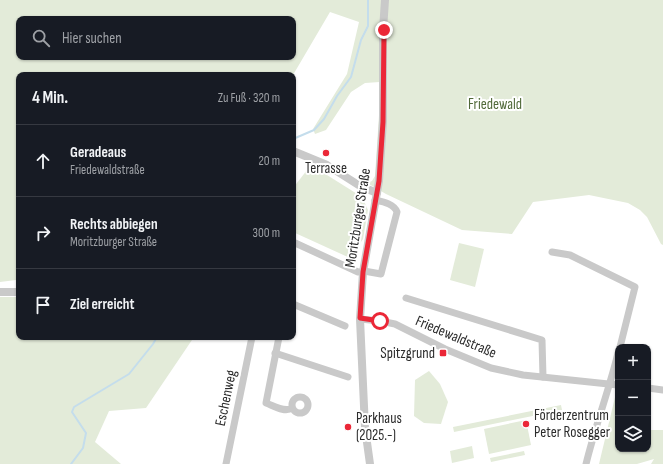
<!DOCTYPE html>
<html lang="de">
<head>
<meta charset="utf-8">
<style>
	:root { --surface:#171b24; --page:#242831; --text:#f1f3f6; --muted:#9ea1a6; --line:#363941 }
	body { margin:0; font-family:"Sofia Sans Condensed",sans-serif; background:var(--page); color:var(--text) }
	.controls { position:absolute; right:12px; bottom:12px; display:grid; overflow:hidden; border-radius:8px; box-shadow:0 1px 3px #0004 }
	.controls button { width:36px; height:36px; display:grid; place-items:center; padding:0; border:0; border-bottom:1px solid var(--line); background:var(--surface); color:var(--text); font:20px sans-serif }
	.stop { position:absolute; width:12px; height:12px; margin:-9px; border:3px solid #eb2737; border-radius:50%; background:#fff }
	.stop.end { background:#eb2737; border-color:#fff; box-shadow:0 1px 4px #0008 }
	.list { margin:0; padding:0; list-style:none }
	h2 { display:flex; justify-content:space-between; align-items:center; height:52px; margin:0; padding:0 16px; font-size:17px }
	h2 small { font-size:13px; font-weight:400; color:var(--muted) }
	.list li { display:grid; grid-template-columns:26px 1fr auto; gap:12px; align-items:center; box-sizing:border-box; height:72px; padding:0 16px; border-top:1px solid var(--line) }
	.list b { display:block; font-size:15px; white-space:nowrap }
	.list p { margin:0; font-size:13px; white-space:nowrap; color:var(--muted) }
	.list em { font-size:13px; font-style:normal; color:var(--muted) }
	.icon { flex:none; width:22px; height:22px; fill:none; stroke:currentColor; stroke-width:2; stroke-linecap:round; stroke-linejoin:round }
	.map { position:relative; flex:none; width:663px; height:464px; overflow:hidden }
	.search { position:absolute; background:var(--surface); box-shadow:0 1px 3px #0004; left:16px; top:16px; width:280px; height:44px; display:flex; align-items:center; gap:10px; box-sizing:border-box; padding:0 14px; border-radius:8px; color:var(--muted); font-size:15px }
	.panel { position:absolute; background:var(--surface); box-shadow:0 1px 3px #0004; left:16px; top:72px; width:280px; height:268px; border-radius:8px }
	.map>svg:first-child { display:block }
	.green { fill:#e3ebd9; fill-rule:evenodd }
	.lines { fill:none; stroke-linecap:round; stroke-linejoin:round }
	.stream { stroke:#c4ddec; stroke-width:2 }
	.minor { stroke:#c9c9c9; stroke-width:7 }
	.tertiary { stroke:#c9c9c9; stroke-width:8 }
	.route { stroke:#eb2737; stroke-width:5 }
	.poi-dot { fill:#eb2737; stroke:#fff; stroke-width:1.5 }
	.labels { text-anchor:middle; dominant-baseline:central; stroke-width:4; stroke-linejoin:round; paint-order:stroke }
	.park-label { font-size:15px; fill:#506939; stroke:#fff }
	.poi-label { font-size:15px; fill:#2c2c2c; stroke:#fff; text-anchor:start }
	.street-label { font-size:15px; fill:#2c2c2c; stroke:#fff }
</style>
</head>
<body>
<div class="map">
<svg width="663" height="464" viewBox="0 0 663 464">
	<rect width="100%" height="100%" fill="#fff"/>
	<g class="green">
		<path d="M 0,0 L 663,0 L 663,245 L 661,244 L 647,217 L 640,210 L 628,203 L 589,195 L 533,202 L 512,234 L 462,230 L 386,194 L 367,183 L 372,181 L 375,176 L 379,115 L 380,82 L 365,83 L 351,92 L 326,130 L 315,134 L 313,129 L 347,74 L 359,22 L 330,12 L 293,75 L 19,75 L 19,278 L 16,280 L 0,282 ZM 19,19 L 293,19 L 293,57 L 19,57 Z"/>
		<polygon points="311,165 362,197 368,210 363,239 350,258 293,232 293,188"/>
		<polygon points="459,243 484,249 475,287 450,280"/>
		<polygon points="0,297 19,297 19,337 194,337 146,408 109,411 95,442 121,464 0,464"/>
		<polygon points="429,371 440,384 448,402 441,424 424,423 414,416 415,380"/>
		<polygon points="616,393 618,394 618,449 648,449 648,430 663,430 663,464 651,464 654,459 637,464 599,464"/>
		<polygon points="561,405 562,410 454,432 453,427"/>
		<polygon points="526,420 531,445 489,454 484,429"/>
		<polygon points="472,446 474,458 452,463 450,451"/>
		<polygon points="524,451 525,455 491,462 490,458"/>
	</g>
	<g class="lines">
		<g class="stream">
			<polyline points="293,139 314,130 324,119 337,96 351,77 361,40 368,26 368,0"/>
			<polyline points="71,464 83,448 86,433 72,412 74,407 129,374 153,344 157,337"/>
		</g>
		<g class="minor">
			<polyline points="293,242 358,272 363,272"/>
			<polyline points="552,252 570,255 635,287 620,347"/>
			<path d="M 364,271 L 381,274 L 397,212 C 394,204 384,202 375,200"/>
			<polyline points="406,298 542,340 543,377"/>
			<polyline points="293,304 345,326"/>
			<polyline points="360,319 380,321 395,324 445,349 491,368 523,375 618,385"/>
			<path d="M 279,337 L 266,403 C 274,406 285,413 292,408"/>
			<polyline points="275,353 348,377"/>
			<polyline points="648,388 663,390"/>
			<circle cx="300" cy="405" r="8"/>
			<polyline points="226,464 252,337"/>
			<path d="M 586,464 C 595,427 609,390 618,353"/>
		</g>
		<g class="tertiary">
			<polyline points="293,151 327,165 360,186 377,193"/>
			<polyline points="0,292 19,292"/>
			<polyline points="370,464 365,428 360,319 363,272 379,181 383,121 383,30 385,0"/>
		</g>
	</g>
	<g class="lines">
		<polyline class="route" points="380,321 360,318 363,272 379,181 381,151 383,122 384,30"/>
	</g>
	<g class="poi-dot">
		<circle cx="326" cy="153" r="4"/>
		<rect x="439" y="349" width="8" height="8" rx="2"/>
		<circle cx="526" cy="424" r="4"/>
		<circle cx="348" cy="427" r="4"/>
	</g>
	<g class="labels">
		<g class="park-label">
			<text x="495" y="104">Friedewald</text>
		</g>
		<g class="poi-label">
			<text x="326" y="168" text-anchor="middle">Terrasse</text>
			<text x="435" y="353" text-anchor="end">Spitzgrund</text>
			<text x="534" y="415">Förderzentrum<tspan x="534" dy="17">Peter Rosegger</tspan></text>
			<text x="356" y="418">Parkhaus<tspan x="356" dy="17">(2025.-)</tspan></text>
		</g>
		<g class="street-label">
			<text transform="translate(358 218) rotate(-81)">Moritzburger Straße</text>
			<text transform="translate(456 337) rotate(23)">Friedewaldstraße</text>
			<text transform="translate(226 398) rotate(-78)">Eschenweg</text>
		</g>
	</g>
</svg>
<div class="controls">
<button>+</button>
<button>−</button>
<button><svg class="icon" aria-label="layers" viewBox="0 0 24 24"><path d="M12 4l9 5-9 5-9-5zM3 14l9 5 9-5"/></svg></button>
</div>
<div class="stop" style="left:380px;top:321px"></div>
<div class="stop end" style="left:384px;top:30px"></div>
<div class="search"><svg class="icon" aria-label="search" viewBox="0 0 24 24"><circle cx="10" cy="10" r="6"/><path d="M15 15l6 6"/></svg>Hier suchen</div>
<section class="panel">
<h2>4 Min.<small>Zu Fuß · 320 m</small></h2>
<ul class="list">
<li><svg class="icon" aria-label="ahead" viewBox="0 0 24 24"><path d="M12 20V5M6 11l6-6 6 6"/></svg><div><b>Geradeaus</b><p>Friedewaldstraße</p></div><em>20 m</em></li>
<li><svg class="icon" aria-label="right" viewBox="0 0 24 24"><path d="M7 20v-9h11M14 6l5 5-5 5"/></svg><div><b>Rechts abbiegen</b><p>Moritzburger Straße</p></div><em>300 m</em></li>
<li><svg class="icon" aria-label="arrive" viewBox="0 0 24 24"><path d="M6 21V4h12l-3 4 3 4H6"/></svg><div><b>Ziel erreicht</b></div></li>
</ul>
</section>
</div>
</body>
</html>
